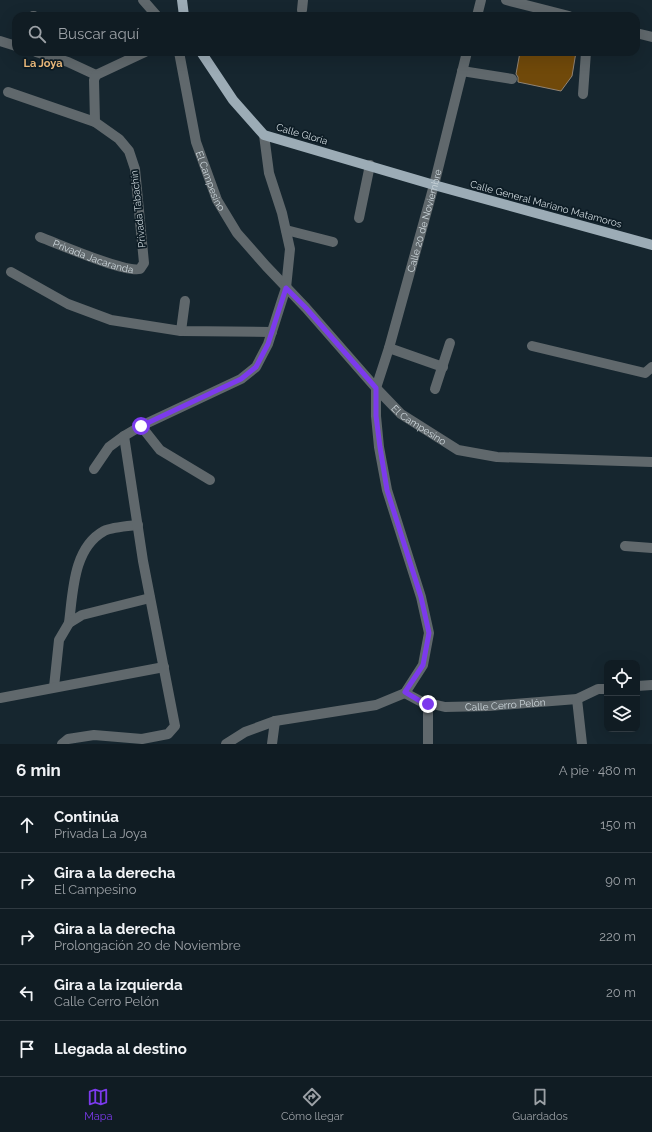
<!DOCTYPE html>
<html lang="es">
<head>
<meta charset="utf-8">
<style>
	:root { --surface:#101c23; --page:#19252b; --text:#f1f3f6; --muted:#9ca1a6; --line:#303a41; --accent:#7c3aed }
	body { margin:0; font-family:Raleway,sans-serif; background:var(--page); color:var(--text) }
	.controls { position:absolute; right:12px; bottom:12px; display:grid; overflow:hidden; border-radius:8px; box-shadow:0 4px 16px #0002 }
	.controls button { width:36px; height:36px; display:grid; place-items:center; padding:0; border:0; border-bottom:1px solid var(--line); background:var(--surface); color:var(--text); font:20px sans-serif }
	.stop { position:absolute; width:12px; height:12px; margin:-9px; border:3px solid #7c3aed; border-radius:50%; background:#fff }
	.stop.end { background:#7c3aed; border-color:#fff; box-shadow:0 1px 4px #0008 }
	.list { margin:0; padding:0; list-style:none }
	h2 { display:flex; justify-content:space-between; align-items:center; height:52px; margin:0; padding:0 16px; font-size:17px }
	h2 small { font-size:13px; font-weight:400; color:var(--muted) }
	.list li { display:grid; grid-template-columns:26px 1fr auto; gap:12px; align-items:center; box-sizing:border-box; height:56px; padding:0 16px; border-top:1px solid var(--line) }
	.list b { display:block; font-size:15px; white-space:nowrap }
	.list p { margin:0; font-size:13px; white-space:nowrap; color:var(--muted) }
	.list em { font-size:13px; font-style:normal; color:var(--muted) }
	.icon { flex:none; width:22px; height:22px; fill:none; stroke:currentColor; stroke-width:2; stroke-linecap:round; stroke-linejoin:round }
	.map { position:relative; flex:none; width:652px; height:744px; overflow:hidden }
	.search { position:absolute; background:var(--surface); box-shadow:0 4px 16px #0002; left:12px; right:12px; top:12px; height:44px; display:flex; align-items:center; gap:10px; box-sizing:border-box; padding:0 14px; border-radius:12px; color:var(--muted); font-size:15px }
	.sheet { height:332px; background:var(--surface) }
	nav { display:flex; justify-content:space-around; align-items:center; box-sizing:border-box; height:56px; border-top:1px solid var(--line); background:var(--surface); font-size:11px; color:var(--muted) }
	nav a { display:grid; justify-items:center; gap:2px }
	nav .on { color:var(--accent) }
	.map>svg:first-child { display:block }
	.building { fill:#70490a; stroke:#918475 }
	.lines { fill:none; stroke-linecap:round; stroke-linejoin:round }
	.minor { stroke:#60686c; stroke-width:10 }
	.major { stroke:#9cacb6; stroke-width:10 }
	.route { stroke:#7c3aed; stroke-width:5 }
	.labels { text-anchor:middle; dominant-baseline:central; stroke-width:3.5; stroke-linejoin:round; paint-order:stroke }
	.street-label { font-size:10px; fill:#cdd7dc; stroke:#0d1c25 }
	.neighbourhood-label { font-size:11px; font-weight:bold; fill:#f1be7e; stroke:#0d1c25 }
</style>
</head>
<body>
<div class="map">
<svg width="652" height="744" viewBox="0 0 652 744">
	<rect width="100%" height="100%" fill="#16262f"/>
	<polygon class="building" points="520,52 576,52 572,76 561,91 518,82 518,77 516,74"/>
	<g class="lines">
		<g class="minor">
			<polyline points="143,0 157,16"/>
			<polyline points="506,0 569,16"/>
			<polyline points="302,10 303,0"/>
			<polyline points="33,16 34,16"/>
			<polyline points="477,16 481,0"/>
			<polyline points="636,33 652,37"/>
			<polyline points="0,41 16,46"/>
			<polyline points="36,52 68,62 96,75"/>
			<path id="s1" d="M 179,52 L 196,142 L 217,200 L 237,233 L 266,266 L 306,308 L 376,388 L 401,414 L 458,450 L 497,457 L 652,462"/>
			<polyline points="462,71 512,79"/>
			<polyline points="96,75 145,52"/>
			<polyline points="8,92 95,122"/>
			<polyline points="583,94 586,52"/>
			<polyline points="359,218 370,165"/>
			<polyline points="286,230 333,242"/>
			<path id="s2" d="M 40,237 C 59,244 124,273 140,269 L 144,263 L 135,169 L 129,151 L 119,139 L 95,122 L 94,80 L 96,75"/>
			<polyline points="11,272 68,304 111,320 181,331 272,332"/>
			<polyline points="181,331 185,301"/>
			<polyline points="532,346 645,373 652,367"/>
			<polyline points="389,348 443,367"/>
			<polyline points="435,389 450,343"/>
			<polyline points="141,426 160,450 210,480"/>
			<polyline points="94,469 109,447 124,436 141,426 241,379 256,367 268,344 282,300 286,288 290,249 282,213 269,173 264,135"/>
			<polyline points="625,546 652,548"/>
			<path d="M 69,623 C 73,592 73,548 104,531 C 112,527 129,526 138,525"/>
			<polyline points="637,686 652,685"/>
			<polyline points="54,687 59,640 69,623 82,615 150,598"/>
			<path id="s3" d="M 405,693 L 423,665 L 429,633 L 421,597 L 387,490 L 379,447 L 376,416 L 376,388 L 389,348 L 434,185 L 467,52"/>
			<path id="s4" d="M 405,693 L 420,701 L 445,707 L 489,706 L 577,699 L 598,689 L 607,689"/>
			<polyline points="0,698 164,667"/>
			<polyline points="577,699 582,744"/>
			<polyline points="428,704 428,744"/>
			<polyline points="62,744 68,739 94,735 142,739 168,734 175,726 143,561 124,436"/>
			<polyline points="226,744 245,732 275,721 376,705 405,693"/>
			<polyline points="272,744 275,721"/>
		</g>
		<g class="major">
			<polyline points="182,0 184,16"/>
			<polyline points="201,52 233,100 264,135 434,185 652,245"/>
		</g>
	</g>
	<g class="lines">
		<polyline class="route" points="141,426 241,379 256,367 268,344 286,288 306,308 376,388 376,416 380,447 387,490 421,597 429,633 423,665 405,692 420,701 428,704"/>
	</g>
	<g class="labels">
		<g class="street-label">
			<text transform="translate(302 134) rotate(16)">Calle Gloria</text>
			<text stroke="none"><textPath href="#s1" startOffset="133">El Campesino</textPath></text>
			<text transform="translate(546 204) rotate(15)">Calle General Mariano Matamoros</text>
			<text transform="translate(138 209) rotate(-96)">Privada Tabachín</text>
			<text stroke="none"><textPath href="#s3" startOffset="492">Calle 20 de Noviembre</textPath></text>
			<text stroke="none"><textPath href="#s2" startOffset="57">Privada Jacaranda</textPath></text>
			<text stroke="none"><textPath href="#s1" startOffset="457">El Campesino</textPath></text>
			<text stroke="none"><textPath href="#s4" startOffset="103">Calle Cerro Pelón</textPath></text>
		</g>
		<g class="neighbourhood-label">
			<text x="43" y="63">La Joya</text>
		</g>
	</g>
</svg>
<div class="controls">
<button><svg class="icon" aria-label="locate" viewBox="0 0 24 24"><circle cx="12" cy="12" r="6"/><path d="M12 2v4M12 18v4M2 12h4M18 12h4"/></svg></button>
<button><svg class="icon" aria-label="layers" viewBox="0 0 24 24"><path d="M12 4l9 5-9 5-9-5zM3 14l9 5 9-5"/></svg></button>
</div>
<div class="stop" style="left:141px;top:426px"></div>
<div class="stop end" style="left:428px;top:704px"></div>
<div class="search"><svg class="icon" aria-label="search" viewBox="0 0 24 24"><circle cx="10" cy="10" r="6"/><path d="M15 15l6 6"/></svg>Buscar aquí</div>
</div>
<section class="sheet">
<h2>6 min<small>A pie · 480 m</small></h2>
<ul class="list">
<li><svg class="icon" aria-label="ahead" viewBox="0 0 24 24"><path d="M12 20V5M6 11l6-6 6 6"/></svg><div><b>Continúa</b><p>Privada La Joya</p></div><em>150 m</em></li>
<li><svg class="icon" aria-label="right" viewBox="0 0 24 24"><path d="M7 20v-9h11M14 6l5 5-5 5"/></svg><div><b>Gira a la derecha</b><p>El Campesino</p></div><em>90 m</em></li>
<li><svg class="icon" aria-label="right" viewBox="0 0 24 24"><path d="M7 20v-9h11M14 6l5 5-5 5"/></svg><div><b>Gira a la derecha</b><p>Prolongación 20 de Noviembre</p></div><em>220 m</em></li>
<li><svg class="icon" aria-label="left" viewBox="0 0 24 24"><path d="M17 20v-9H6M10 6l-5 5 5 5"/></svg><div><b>Gira a la izquierda</b><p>Calle Cerro Pelón</p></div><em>20 m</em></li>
<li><svg class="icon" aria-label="arrive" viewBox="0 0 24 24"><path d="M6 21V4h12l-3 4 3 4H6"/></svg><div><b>Llegada al destino</b></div></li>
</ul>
</section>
<nav>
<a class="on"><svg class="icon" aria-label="map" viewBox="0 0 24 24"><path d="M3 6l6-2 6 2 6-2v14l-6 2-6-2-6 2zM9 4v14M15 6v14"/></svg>Mapa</a>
<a><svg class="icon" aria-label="directions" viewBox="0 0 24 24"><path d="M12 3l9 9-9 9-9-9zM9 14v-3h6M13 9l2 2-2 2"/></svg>Cómo llegar</a>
<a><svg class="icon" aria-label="saved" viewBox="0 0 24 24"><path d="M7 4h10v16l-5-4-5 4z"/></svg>Guardados</a>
</nav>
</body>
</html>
